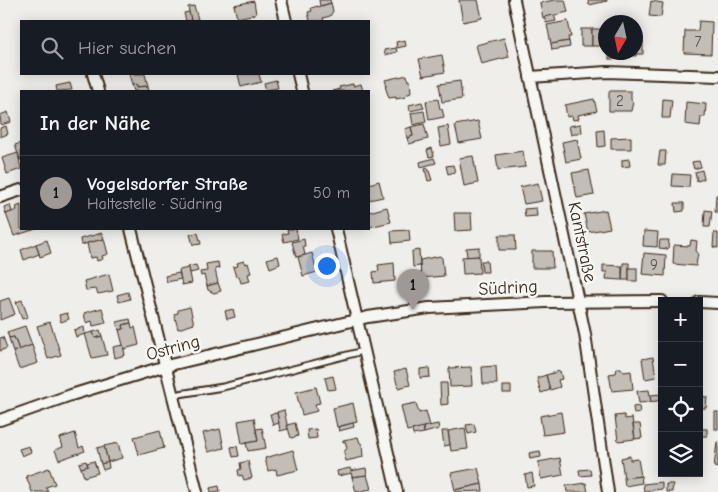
<!DOCTYPE html>
<html lang="de">
<head>
<meta charset="utf-8">
<style>
	:root { --surface:#171b24; --page:#20242c; --text:#f1f3f6; --muted:#9ea1a6; --line:#363941; --accent:#9f9995 }
	body { margin:0; font-family:"Comic Neue",sans-serif; background:var(--page); color:var(--text) }
	.controls { position:absolute; right:15px; bottom:15px; display:grid; overflow:hidden; border-radius:0px; box-shadow:0 2px 12px #0003 }
	.controls button { width:45px; height:45px; display:grid; place-items:center; padding:0; border:0; border-bottom:1px solid var(--line); background:var(--surface); color:var(--text); font:25px sans-serif }
	.compass { position:absolute; left:598px; top:15px; width:45px; height:45px; border-radius:50%; background:var(--surface); box-shadow:0 2px 12px #0003; rotate:189deg }
	.you { position:absolute; left:326px; top:265px; width:18px; height:18px; margin:-12px; border:4px solid #fff; border-radius:50%; background:#1a73e8; box-shadow:0 0 0 8px #1a73e833 }
	.badge { display:grid; place-items:center; width:32px; height:32px; border-radius:50%; background:var(--accent); color:#111; font-size:16px; font-weight:700 }
	.pin { position:absolute; translate:-50% -41px; filter:drop-shadow(0 1px 2px #0008) }
	.pin::after { content:''; position:absolute; top:26px; width:18px; height:15px; background:inherit; clip-path:polygon(0 0,100% 0,50% 100%) }
	.list { margin:0; padding:0; list-style:none }
	h2 { display:flex; justify-content:space-between; align-items:center; height:65px; margin:0; padding:0 20px; font-size:21px }
	h2 small { font-size:16px; font-weight:400; color:var(--muted) }
	.list li { display:grid; grid-template-columns:32px 1fr auto; gap:15px; align-items:center; box-sizing:border-box; height:75px; padding:0 20px; border-top:1px solid var(--line) }
	.list b { display:block; font-size:19px; white-space:nowrap }
	.list p { margin:0; font-size:16px; white-space:nowrap; color:var(--muted) }
	.list em { font-size:16px; font-style:normal; color:var(--muted) }
	.icon { flex:none; width:28px; height:28px; fill:none; stroke:currentColor; stroke-width:2; stroke-linecap:round; stroke-linejoin:round }
	.map { position:relative; flex:none; width:718px; height:492px; overflow:hidden }
	.search { position:absolute; background:var(--surface); box-shadow:0 2px 12px #0003; left:20px; top:20px; width:350px; height:55px; display:flex; align-items:center; gap:12px; box-sizing:border-box; padding:0 18px; border-radius:0px; color:var(--muted); font-size:19px }
	.panel { position:absolute; background:var(--surface); box-shadow:0 2px 12px #0003; left:20px; top:90px; width:350px; height:140px; border-radius:0px }
	.map>svg:first-child { display:block }
	.building { fill:#c2bdb7; stroke:#3b2a1e }
	.lines { fill:none; stroke-linecap:round; stroke-linejoin:round }
	.service-casing { stroke:#3b2a1e; stroke-width:9 }
	.minor-casing { stroke:#3b2a1e; stroke-width:14 }
	.service { stroke:#f6f6f2; stroke-width:5 }
	.minor { stroke:#f6f6f2; stroke-width:10 }
	.labels { text-anchor:middle; dominant-baseline:central; stroke-width:5; stroke-linejoin:round; paint-order:stroke }
	.number-label { font-size:15px; fill:#5d4f44 }
	.street-label { font-size:18px; fill:#3b2a1e; stroke:#f6f6f2 }
</style>
</head>
<body>
<div class="map">
<svg width="718" height="492" viewBox="0 0 718 492">
	<rect width="100%" height="100%" fill="#efeeea"/>
	<filter id="ink" filterUnits="userSpaceOnUse"><feTurbulence type="fractalNoise" baseFrequency=".02" numOctaves="2"/><feDisplacementMap in="SourceGraphic" scale="10" xChannelSelector="R" yChannelSelector="G"/><feConvolveMatrix kernelMatrix="1 2 1 2 8 2 1 2 1" color-interpolation-filters="sRGB"/></filter>
	<g filter="url(#ink)">
		<g class="building">
			<polygon points="319,0 330,0 331,3 320,6"/>
			<polygon points="459,0 478,0 482,18 463,22"/>
			<polygon points="554,0 565,0 568,12 543,18 540,3"/>
			<polygon points="588,0 607,0 607,1 589,5"/>
			<polygon points="254,1 256,14 237,18 234,5"/>
			<polygon points="651,1 663,3 661,17 649,16"/>
			<polygon points="331,3 333,11 330,16 323,18 324,21 310,21 308,12 312,11 311,8 318,6 318,7"/>
			<polygon points="194,6 198,19 191,21 188,7"/>
			<polygon points="189,12 191,20 186,21 184,13"/>
			<polygon points="554,15 556,21 546,23 544,17"/>
			<polygon points="568,21 571,37 568,37 569,41 551,44 547,25"/>
			<polygon points="699,21 712,22 711,54 684,53 685,31 698,31"/>
			<rect x="581" y="29" width="11" height="17"/>
			<polygon points="592,29 601,29 600,46 592,46"/>
			<polygon points="504,38 509,57 481,64 476,45"/>
			<polygon points="405,40 406,46 397,48 396,42"/>
			<polygon points="569,41 570,47 552,50 551,44"/>
			<polygon points="636,41 636,56 621,55 621,52 636,52"/>
			<polygon points="637,41 643,41 643,54 636,54"/>
			<polygon points="396,48 397,52 385,55 384,50"/>
			<rect x="609" y="52" width="7" height="7"/>
			<polygon points="442,55 445,72 423,76 419,59"/>
			<polygon points="129,74 145,74 148,86 137,87 137,84 132,85"/>
			<polygon points="238,74 259,74 261,82 241,87"/>
			<polygon points="407,75 408,81 410,80 411,93 405,95 406,97 396,99 396,97 389,98 385,86 387,86 385,80"/>
			<polygon points="276,80 278,88 266,90 264,83"/>
			<polygon points="460,81 462,99 442,102 439,84"/>
			<polygon points="70,83 72,90 57,91 56,86"/>
			<polygon points="137,84 137,87 148,86 149,91 134,91 132,85"/>
			<polygon points="353,84 353,86 361,84 363,91 365,91 332,91 340,89 339,87"/>
			<polygon points="609,91 631,91 631,100 633,102 631,111 609,111"/>
			<polygon points="438,99 440,109 442,109 444,117 429,120 426,101"/>
			<polygon points="594,99 597,111 578,115 579,119 573,120 572,116 567,117 565,105"/>
			<polygon points="663,99 672,100 670,118 662,118"/>
			<polygon points="422,102 424,108 410,111 409,105"/>
			<polygon points="686,102 706,104 705,117 701,117 700,126 685,124"/>
			<polygon points="424,111 426,122 413,125 411,113"/>
			<polygon points="8,112 11,122 1,125 0,115"/>
			<polygon points="478,121 482,139 459,143 455,125"/>
			<polygon points="424,124 428,139 409,144 407,138 413,136 411,127"/>
			<polygon points="581,124 582,132 571,135 569,126"/>
			<polygon points="6,126 8,134 0,137 0,128"/>
			<polygon points="448,126 451,144 441,146 438,128"/>
			<polygon points="411,127 413,136 407,138 405,129"/>
			<polygon points="604,130 605,146 598,147 597,131"/>
			<polygon points="631,137 631,149 611,149 611,138"/>
			<polygon points="577,139 581,159 566,162 562,142"/>
			<polygon points="21,143 21,160 20,160 15,145"/>
			<polygon points="432,148 434,156 429,157 427,150"/>
			<polygon points="523,151 525,167 498,170 496,155"/>
			<polygon points="660,151 666,151 665,165 658,165"/>
			<polygon points="18,153 21,169 7,174 2,158"/>
			<polygon points="473,156 478,183 464,186 459,158"/>
			<polygon points="434,158 436,163 421,167 420,162"/>
			<polygon points="629,159 630,166 622,167 622,160"/>
			<polygon points="699,161 701,167 694,169 692,162"/>
			<polygon points="453,165 455,172 448,174 446,166"/>
			<polygon points="428,168 432,180 428,181 425,169"/>
			<polygon points="589,170 594,195 577,198 572,173"/>
			<polygon points="702,170 704,179 697,181 695,172"/>
			<polygon points="673,174 690,175 689,187 672,186"/>
			<polygon points="379,181 383,197 369,200 369,184"/>
			<polygon points="538,183 542,201 524,204 520,187"/>
			<polygon points="716,195 718,195 718,212 715,212"/>
			<polygon points="675,203 684,203 684,211 676,212"/>
			<polygon points="10,205 12,212 6,214 4,207"/>
			<polygon points="21,205 21,229 36,229 14,236 6,214 17,210 16,207"/>
			<polygon points="387,207 391,222 369,227 369,212"/>
			<polygon points="536,208 537,216 525,217 524,209"/>
			<polygon points="606,210 610,228 588,232 584,214"/>
			<polygon points="705,210 712,211 710,227 704,227"/>
			<polygon points="454,213 471,213 472,230 455,231"/>
			<polygon points="287,229 296,229 298,239 284,242 282,234 288,233"/>
			<polygon points="409,230 410,241 392,243 391,231"/>
			<polygon points="644,231 658,232 657,247 643,246"/>
			<polygon points="102,233 104,239 81,245 80,239"/>
			<polygon points="198,233 201,244 193,245 190,234"/>
			<polygon points="714,233 718,233 718,248 713,247"/>
			<polygon points="499,235 515,235 516,250 499,250"/>
			<polygon points="104,239 108,254 102,256 103,259 97,261 96,257 90,258 87,243"/>
			<polygon points="304,239 305,246 303,246 305,255 296,257 292,242"/>
			<polygon points="47,240 51,253 40,257 36,244"/>
			<polygon points="660,240 669,240 668,249 659,248"/>
			<polygon points="691,240 697,241 696,251 698,253 696,266 673,264 674,245 690,246"/>
			<polygon points="36,244 39,254 24,260 21,250"/>
			<polygon points="479,247 479,256 467,257 466,248"/>
			<polygon points="419,250 420,266 413,267 412,251"/>
			<polygon points="532,251 552,251 553,268 532,268"/>
			<polygon points="312,253 317,272 303,276 298,257"/>
			<polygon points="644,253 666,255 665,276 642,274"/>
			<polygon points="278,256 280,264 270,268 267,259"/>
			<polygon points="440,256 442,258 444,276 421,278 420,260"/>
			<polygon points="479,256 480,273 463,274 462,257"/>
			<polygon points="244,261 245,264 248,263 251,273 248,274 250,281 241,283 239,276 236,277 233,267 238,266 237,263"/>
			<polygon points="481,261 487,261 488,272 482,272"/>
			<polygon points="218,262 219,268 215,269 218,283 207,286 204,275 201,276 200,272 207,271 206,264"/>
			<polygon points="394,263 395,281 374,283 373,272 379,271 378,265"/>
			<polygon points="623,263 629,263 629,280 622,280"/>
			<polygon points="196,265 198,271 190,273 188,267"/>
			<polygon points="603,265 622,266 622,280 606,279 607,272 603,272"/>
			<polygon points="189,268 192,283 182,285 179,270"/>
			<rect x="629" y="268" width="8" height="13"/>
			<polygon points="179,273 181,279 167,282 165,276"/>
			<polygon points="109,274 113,291 98,294 96,289 86,290 84,281"/>
			<polygon points="218,283 221,291 214,293 208,290 207,286"/>
			<polygon points="128,292 130,299 119,302 117,295"/>
			<polygon points="9,298 15,314 0,320 0,301"/>
			<polygon points="22,300 28,317 22,319 16,302"/>
			<polygon points="190,307 194,324 178,329 174,314 178,313 178,310"/>
			<polygon points="102,308 106,323 93,326 92,321 86,323 84,313"/>
			<polygon points="233,309 235,317 227,319 225,311"/>
			<polygon points="67,313 69,319 61,322 59,315"/>
			<polygon points="130,319 131,323 123,325 124,329 119,330 117,322"/>
			<polygon points="50,322 61,355 48,359 37,326"/>
			<polygon points="131,323 132,328 135,327 139,345 124,349 119,330 124,329 123,325"/>
			<polygon points="25,326 32,345 19,350 14,337 9,338 7,332"/>
			<polygon points="84,327 85,334 76,337 74,330"/>
			<polygon points="100,330 102,336 95,338 93,332"/>
			<polygon points="93,332 95,338 102,336 107,355 92,358 85,334"/>
			<polygon points="3,337 7,348 0,351 0,338"/>
			<polygon points="14,337 19,350 13,352 9,338"/>
			<polygon points="32,345 38,363 19,369 13,352"/>
			<polygon points="123,345 125,355 115,358 113,347"/>
			<polygon points="653,357 656,377 645,379 642,359"/>
			<polygon points="496,366 497,384 483,384 482,367"/>
			<polygon points="471,367 472,386 450,387 449,368"/>
			<polygon points="429,368 430,377 420,378 420,369"/>
			<polygon points="617,368 621,368 624,372 631,371 633,389 612,391 609,374 616,373"/>
			<polygon points="406,369 410,385 398,388 394,372"/>
			<polygon points="560,371 562,379 558,380 560,387 550,390 546,375"/>
			<polygon points="546,375 550,390 541,393 537,378"/>
			<polygon points="333,376 336,389 328,390 325,378"/>
			<polygon points="440,383 447,383 448,404 441,405"/>
			<rect x="503" y="386" width="8" height="7"/>
			<polygon points="316,387 320,403 315,404 317,411 302,415 296,392"/>
			<polygon points="649,390 651,402 639,403 637,391"/>
			<polygon points="662,394 662,400 651,402 650,395"/>
			<polygon points="699,396 707,397 706,408 699,408"/>
			<polygon points="353,403 357,422 337,427 333,408"/>
			<polygon points="416,403 419,413 426,411 430,426 407,431 401,406"/>
			<polygon points="639,406 640,413 634,414 633,407"/>
			<polygon points="284,410 288,429 280,431 277,412"/>
			<polygon points="561,412 564,432 543,435 540,416"/>
			<rect x="715" y="412" width="3" height="17"/>
			<polygon points="277,413 279,423 273,425 270,414"/>
			<polygon points="624,415 625,419 632,418 635,439 618,441 615,416"/>
			<polygon points="254,418 258,441 242,444 238,421"/>
			<polygon points="295,423 298,436 291,438 287,425"/>
			<polygon points="353,423 354,427 339,431 338,427"/>
			<polygon points="438,424 439,429 424,433 423,427"/>
			<polygon points="474,424 476,432 468,434 466,425"/>
			<polygon points="633,424 640,424 642,438 635,439"/>
			<polygon points="423,427 424,433 413,435 412,430"/>
			<polygon points="262,428 266,448 248,451 246,443 258,441 256,429"/>
			<polygon points="465,428 468,449 451,451 448,431"/>
			<polygon points="220,429 224,448 208,452 203,433"/>
			<polygon points="316,429 317,438 308,439 307,430"/>
			<rect x="699" y="429" width="8" height="7"/>
			<polygon points="160,430 164,448 139,455 134,437"/>
			<polygon points="442,431 448,431 450,445 444,446"/>
			<polygon points="75,433 79,448 83,446 85,451 59,460 55,450 63,447 60,438"/>
			<polygon points="358,437 360,443 362,444 363,457 346,461 344,452 347,448 345,441 343,442 343,440"/>
			<polygon points="717,442 718,442 718,468 714,467"/>
			<polygon points="118,443 122,458 108,462 104,446"/>
			<polygon points="29,446 31,452 22,456 19,449"/>
			<polygon points="104,446 108,462 101,464 97,448"/>
			<polygon points="237,446 239,456 233,457 231,447"/>
			<polygon points="293,450 298,470 277,475 276,469 268,471 265,458"/>
			<polygon points="540,451 541,457 530,459 529,453"/>
			<polygon points="630,456 630,460 638,459 641,476 624,478 621,458"/>
			<polygon points="560,458 563,475 541,479 538,462"/>
			<polygon points="86,461 88,466 81,468 79,463"/>
			<polygon points="94,461 98,473 84,477 81,468 88,466 87,463"/>
			<polygon points="248,461 252,478 244,480 242,475 239,476 238,470 241,469 240,463"/>
			<polygon points="108,462 109,468 103,470 101,464"/>
			<polygon points="49,468 55,484 46,487 48,491 46,492 32,492 26,476"/>
			<polygon points="350,468 352,473 338,476 337,471"/>
			<polygon points="366,468 367,475 352,477 351,471"/>
			<polygon points="478,468 482,484 455,490 451,473"/>
			<polygon points="590,469 591,475 580,476 579,470"/>
			<polygon points="532,473 534,486 527,487 525,475"/>
			<polygon points="367,475 371,489 356,492 352,477"/>
			<polygon points="641,476 642,483 625,486 624,478"/>
			<polygon points="662,482 662,489 644,491 643,484"/>
			<polygon points="586,483 588,492 567,492 566,486"/>
			<polygon points="482,484 483,491 456,492 455,490"/>
			<polygon points="666,484 673,484 672,492 666,492"/>
			<polygon points="219,486 220,491 211,492 210,488"/>
		</g>
		<g class="lines">
			<g class="service-casing">
				<polyline id="service" points="173,395 223,387 363,351"/>
			</g>
			<g class="minor-casing">
				<g id="minor">
					<polyline points="281,0 286,21"/>
					<polyline points="514,0 585,334 608,492"/>
					<polyline points="93,74 98,91"/>
					<polyline points="298,74 302,91"/>
					<polyline points="530,77 607,72 718,76"/>
					<polyline points="0,197 21,190"/>
					<polyline points="131,229 197,492"/>
					<polyline points="336,229 397,492"/>
					<polyline points="699,302 718,303"/>
					<polyline points="0,420 71,395 166,366 368,317 429,308 546,302 662,301"/>
				</g>
			</g>
			<use href="#service" class="service"/>
			<use href="#minor" class="minor"/>
		</g>
	</g>
	<g class="labels">
		<g class="number-label">
			<text x="698" y="42">7</text>
			<text x="620" y="101">2</text>
			<text x="654" y="265">9</text>
		</g>
		<g class="street-label">
			<text transform="translate(582 242) rotate(78)">Kantstraße</text>
			<text transform="translate(508 288) rotate(-3)">Südring</text>
			<text transform="translate(173 348) rotate(-15)">Ostring</text>
		</g>
	</g>
</svg>
<div class="controls">
<button>+</button>
<button>−</button>
<button><svg class="icon" aria-label="locate" viewBox="0 0 24 24"><circle cx="12" cy="12" r="6"/><path d="M12 2v4M12 18v4M2 12h4M18 12h4"/></svg></button>
<button><svg class="icon" aria-label="layers" viewBox="0 0 24 24"><path d="M12 4l9 5-9 5-9-5zM3 14l9 5 9-5"/></svg></button>
</div>
<svg class="compass" viewBox="-18 -18 36 36"><path d="M0-13l5 13h-10z" fill="#e53935"/><path d="M0 13l5-13h-10z" fill="#9ea1a6"/></svg>
<div class="you"></div>
<div class="pin badge" style="left:413px;top:310px">1</div>
<div class="search"><svg class="icon" aria-label="search" viewBox="0 0 24 24"><circle cx="10" cy="10" r="6"/><path d="M15 15l6 6"/></svg>Hier suchen</div>
<section class="panel">
<h2>In der Nähe<small></small></h2>
<ul class="list">
<li><span class="badge">1</span><div><b>Vogelsdorfer Straße</b><p>Haltestelle · Südring</p></div><em>50 m</em></li>
</ul>
</section>
</div>
</body>
</html>
